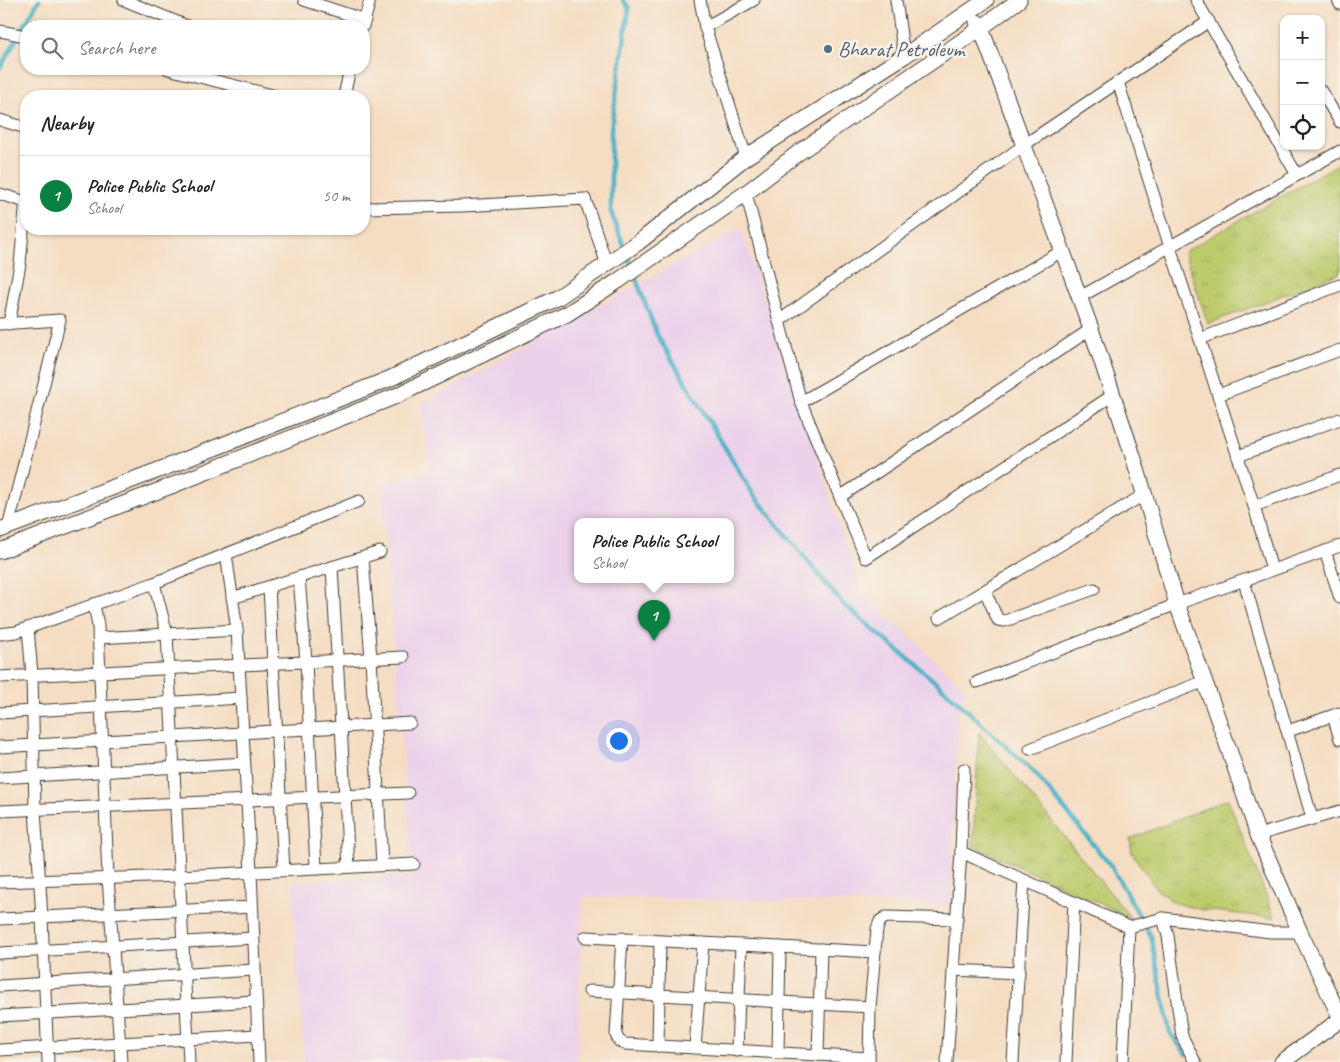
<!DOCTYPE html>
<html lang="en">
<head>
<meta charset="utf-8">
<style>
	:root { --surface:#fff; --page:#f6f6f6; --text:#222; --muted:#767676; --line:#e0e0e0; --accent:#0b8043 }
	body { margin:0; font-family:Caveat,sans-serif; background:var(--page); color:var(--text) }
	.controls { position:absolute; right:15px; top:15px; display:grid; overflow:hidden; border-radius:10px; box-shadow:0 1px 4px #0004 }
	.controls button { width:45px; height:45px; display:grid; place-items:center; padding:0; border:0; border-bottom:1px solid var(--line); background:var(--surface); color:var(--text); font:25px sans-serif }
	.you { position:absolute; left:618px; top:740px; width:18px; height:18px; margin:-12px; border:4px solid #fff; border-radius:50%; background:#1a73e8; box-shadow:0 0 0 8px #1a73e833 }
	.badge { display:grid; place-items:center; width:32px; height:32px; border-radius:50%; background:var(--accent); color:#fff; font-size:16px; font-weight:700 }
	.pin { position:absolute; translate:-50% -41px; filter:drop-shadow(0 1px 2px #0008) }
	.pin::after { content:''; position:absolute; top:26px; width:18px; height:15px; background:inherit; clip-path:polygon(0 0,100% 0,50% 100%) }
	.popup { position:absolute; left:574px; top:518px; width:160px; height:65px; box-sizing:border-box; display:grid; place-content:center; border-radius:10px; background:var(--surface); filter:drop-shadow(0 1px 4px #0005); font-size:16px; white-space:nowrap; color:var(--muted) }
	.popup b { font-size:19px; color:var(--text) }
	.popup::after { content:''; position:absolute; left:50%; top:100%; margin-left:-10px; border:10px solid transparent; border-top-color:var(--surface) }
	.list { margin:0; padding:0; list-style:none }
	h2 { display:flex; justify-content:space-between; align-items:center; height:65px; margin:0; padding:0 20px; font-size:21px }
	h2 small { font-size:16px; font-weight:400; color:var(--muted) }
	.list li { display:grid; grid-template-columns:32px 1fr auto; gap:15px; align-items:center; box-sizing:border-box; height:80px; padding:0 20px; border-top:1px solid var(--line) }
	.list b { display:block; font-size:19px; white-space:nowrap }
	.list p { margin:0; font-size:16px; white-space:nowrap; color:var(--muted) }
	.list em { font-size:16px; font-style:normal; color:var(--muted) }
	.icon { flex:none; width:28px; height:28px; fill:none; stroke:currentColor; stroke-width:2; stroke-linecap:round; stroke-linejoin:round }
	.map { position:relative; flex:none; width:1340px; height:1062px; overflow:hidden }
	.search { position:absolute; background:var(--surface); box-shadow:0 1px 4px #0004; left:20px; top:20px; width:350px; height:55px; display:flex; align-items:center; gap:12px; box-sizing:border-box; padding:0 18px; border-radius:20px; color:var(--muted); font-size:19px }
	.panel { position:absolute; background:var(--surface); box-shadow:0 1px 4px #0004; left:20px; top:90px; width:350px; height:145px; border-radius:20px }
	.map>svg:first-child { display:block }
	.built { fill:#ecd1ea; fill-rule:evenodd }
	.grass { fill:url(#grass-tufts); stroke:#6d7444 }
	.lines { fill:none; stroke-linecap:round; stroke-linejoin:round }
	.stream { stroke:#49b3c7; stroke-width:4.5 }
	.minor-casing { stroke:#3d3935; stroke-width:13 }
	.secondary-casing { stroke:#3d3935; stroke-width:17 }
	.minor { stroke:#fff; stroke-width:11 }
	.secondary { stroke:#fff; stroke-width:15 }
	.service-dot { fill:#5c6f8a; stroke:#f7f3e8; stroke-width:2 }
	.labels { text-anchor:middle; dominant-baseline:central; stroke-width:5; stroke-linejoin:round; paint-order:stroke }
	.service-label { font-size:21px; fill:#4e5e75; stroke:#f7f3e8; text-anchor:start }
</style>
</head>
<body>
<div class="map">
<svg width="1340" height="1062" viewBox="0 0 1340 1062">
	<defs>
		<pattern id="grass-tufts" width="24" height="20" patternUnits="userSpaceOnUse" patternTransform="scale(1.25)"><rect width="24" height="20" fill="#becb6d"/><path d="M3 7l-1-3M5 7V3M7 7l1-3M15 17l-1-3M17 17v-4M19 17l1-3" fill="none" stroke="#a3ae5e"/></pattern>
	</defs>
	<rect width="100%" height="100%" fill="#f7f3e8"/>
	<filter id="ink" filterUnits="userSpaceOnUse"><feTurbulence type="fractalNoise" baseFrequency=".02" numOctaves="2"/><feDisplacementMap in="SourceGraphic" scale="10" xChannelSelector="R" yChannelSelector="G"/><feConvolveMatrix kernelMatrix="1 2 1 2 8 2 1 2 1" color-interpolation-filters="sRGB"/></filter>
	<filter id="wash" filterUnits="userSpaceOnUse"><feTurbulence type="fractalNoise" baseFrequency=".0096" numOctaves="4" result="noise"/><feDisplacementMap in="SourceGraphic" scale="20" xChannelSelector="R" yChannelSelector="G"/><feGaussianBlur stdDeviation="1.12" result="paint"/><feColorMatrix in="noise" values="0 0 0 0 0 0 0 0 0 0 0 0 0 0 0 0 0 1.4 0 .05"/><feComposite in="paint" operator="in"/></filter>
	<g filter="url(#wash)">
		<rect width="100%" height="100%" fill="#f5ddc3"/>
		<path class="built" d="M 741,228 L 862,593 L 966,689 L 958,715 L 950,904 L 582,897 L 577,1062 L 304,1062 L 292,882 L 413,876 L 381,485 L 431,470 L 420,405 ZM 578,522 L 730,522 L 730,580 L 578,580 Z"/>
		<g class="grass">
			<polygon points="1340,163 1340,273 1208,324 1184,252"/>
			<polygon points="979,732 1130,917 973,846"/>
			<polygon points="1228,799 1275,918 1203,910 1175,903 1157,890 1132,853 1130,839"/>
		</g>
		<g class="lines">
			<g class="stream">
				<polyline points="623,0 629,8 611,129 611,212 657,335 753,494 842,603 945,690 1035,773 1111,866 1151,936 1170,1033 1186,1054"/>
				<polyline points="0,68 39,0"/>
			</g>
		</g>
	</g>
	<g filter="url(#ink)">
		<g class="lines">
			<g class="minor-casing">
				<g id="minor">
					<polyline points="124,0 187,26"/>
					<polyline points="304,0 365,20"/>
					<polyline points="700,0 705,27 746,157"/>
					<polyline points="896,0 904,56"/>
					<polyline points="1196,0 1297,175"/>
					<polyline points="1338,0 1340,4"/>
					<polyline points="363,26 370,0"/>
					<polyline points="705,27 754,0"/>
					<polyline points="0,31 26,36"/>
					<polyline points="168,69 276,96"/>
					<polyline points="1118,82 1170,247 1254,506 1272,570"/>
					<polyline points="1321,91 1340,122"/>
					<polyline points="344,96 350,69"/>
					<polyline points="0,120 26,128"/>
					<polyline points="746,193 779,321 801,402 840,497 866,558 1113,395"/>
					<polyline points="0,194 26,202"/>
					<polyline points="364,208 462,206 585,199 607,265"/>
					<polyline points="1080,297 1340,151"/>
					<polyline points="779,321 1024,145 1209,21"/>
					<polyline points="0,324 60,320 8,527"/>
					<polyline points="9,324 20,264 26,200"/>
					<polyline points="1200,339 1340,285"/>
					<polyline points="1218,395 1340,350"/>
					<polyline points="801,402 1062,251"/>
					<polyline points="1238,456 1340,419"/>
					<polyline points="840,497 1091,329"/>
					<polyline points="1254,506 1340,475"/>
					<polyline points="1325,551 1340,598"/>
					<polyline points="226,554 237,630 239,664 251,872 259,1062"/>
					<polyline points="363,558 371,658 382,865"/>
					<polyline points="332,567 349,867"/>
					<polyline points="299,578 306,661 316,869"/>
					<polyline points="1244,581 1312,818"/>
					<polyline points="154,583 167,634 189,1062"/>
					<polyline points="269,587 284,870"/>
					<polyline points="985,591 998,620 1005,621 1094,589"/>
					<polyline points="232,598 380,552"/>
					<polyline points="94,604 98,626 108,878 121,1062"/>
					<polyline points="939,618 1145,494"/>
					<polyline points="28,628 32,675 35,810 42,917 48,1062"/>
					<polyline points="0,634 16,632 28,628 154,583 359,501"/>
					<polyline points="98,638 237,630"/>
					<polyline points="0,677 403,657"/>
					<polyline points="977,682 1177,604 1340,546"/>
					<polyline points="0,713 241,698"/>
					<polyline points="1333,716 1340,739"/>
					<polyline points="1288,731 1340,713"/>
					<polyline points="0,747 410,723"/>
					<polyline points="1030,749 1205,681"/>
					<polyline points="0,778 244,763"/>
					<polyline points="0,811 408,793"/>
					<polyline points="1258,835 1340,811"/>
					<polyline points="961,852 1129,927 1163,918 1270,932 1300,932"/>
					<polyline points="0,882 179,876 414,864"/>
					<polyline points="1163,918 1168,936 1182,1036 1195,1062"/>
					<polyline points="0,919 252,907"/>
					<polyline points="585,937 875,952"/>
					<polyline points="622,938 616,1035 619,1041 625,1044 869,1058"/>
					<polyline points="0,953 253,938"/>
					<polyline points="953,970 1019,973"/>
					<polyline points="0,986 254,970"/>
					<polyline points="589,991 870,1007"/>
					<polyline points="0,1016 255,1001"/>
					<polyline points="658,1046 660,941"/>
					<polyline points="695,1048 703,943"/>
					<polyline points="0,1050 257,1035"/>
					<polyline points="737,1051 741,945"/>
					<polyline points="778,1053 780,947"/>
					<polyline points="818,1055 821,949"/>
					<polyline points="869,1062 870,1007 877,929 880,921 886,917 957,919"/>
					<polyline points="947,1062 961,852 964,769"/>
					<polyline points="1013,1062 1024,880"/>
					<polyline points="1066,1062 1074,902"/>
					<polyline points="1123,1062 1129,927"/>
				</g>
			</g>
			<g class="secondary-casing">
				<g id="secondary">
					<polyline points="977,22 981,28 1091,329 1133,456 1177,604 1228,747 1258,835 1300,932 1340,1017"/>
					<polyline points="0,530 164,468 389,379 557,298 639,242 746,157 904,56 986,0"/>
					<polyline points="0,551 171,486 396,396 567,314 618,281 746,193 798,153 981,28 1019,0"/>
					<polyline points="1282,1062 1340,1020"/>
				</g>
			</g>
			<use href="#minor" class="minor"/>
			<use href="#secondary" class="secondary"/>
		</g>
	</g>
	<circle class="service-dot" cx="828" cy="49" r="5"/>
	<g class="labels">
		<g class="service-label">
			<text x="838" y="49">Bharat Petroleum</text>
		</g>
	</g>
</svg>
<div class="controls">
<button>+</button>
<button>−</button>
<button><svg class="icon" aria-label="locate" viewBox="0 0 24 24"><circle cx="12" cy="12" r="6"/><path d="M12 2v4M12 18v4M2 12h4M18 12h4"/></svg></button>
</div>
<div class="you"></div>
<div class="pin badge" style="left:654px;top:641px">1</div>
<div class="popup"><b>Police Public School</b>School</div>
<div class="search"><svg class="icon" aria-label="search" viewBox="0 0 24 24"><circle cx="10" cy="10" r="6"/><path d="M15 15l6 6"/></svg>Search here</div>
<section class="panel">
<h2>Nearby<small></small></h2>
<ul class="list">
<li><span class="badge">1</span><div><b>Police Public School</b><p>School</p></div><em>50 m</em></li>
</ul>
</section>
</div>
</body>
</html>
